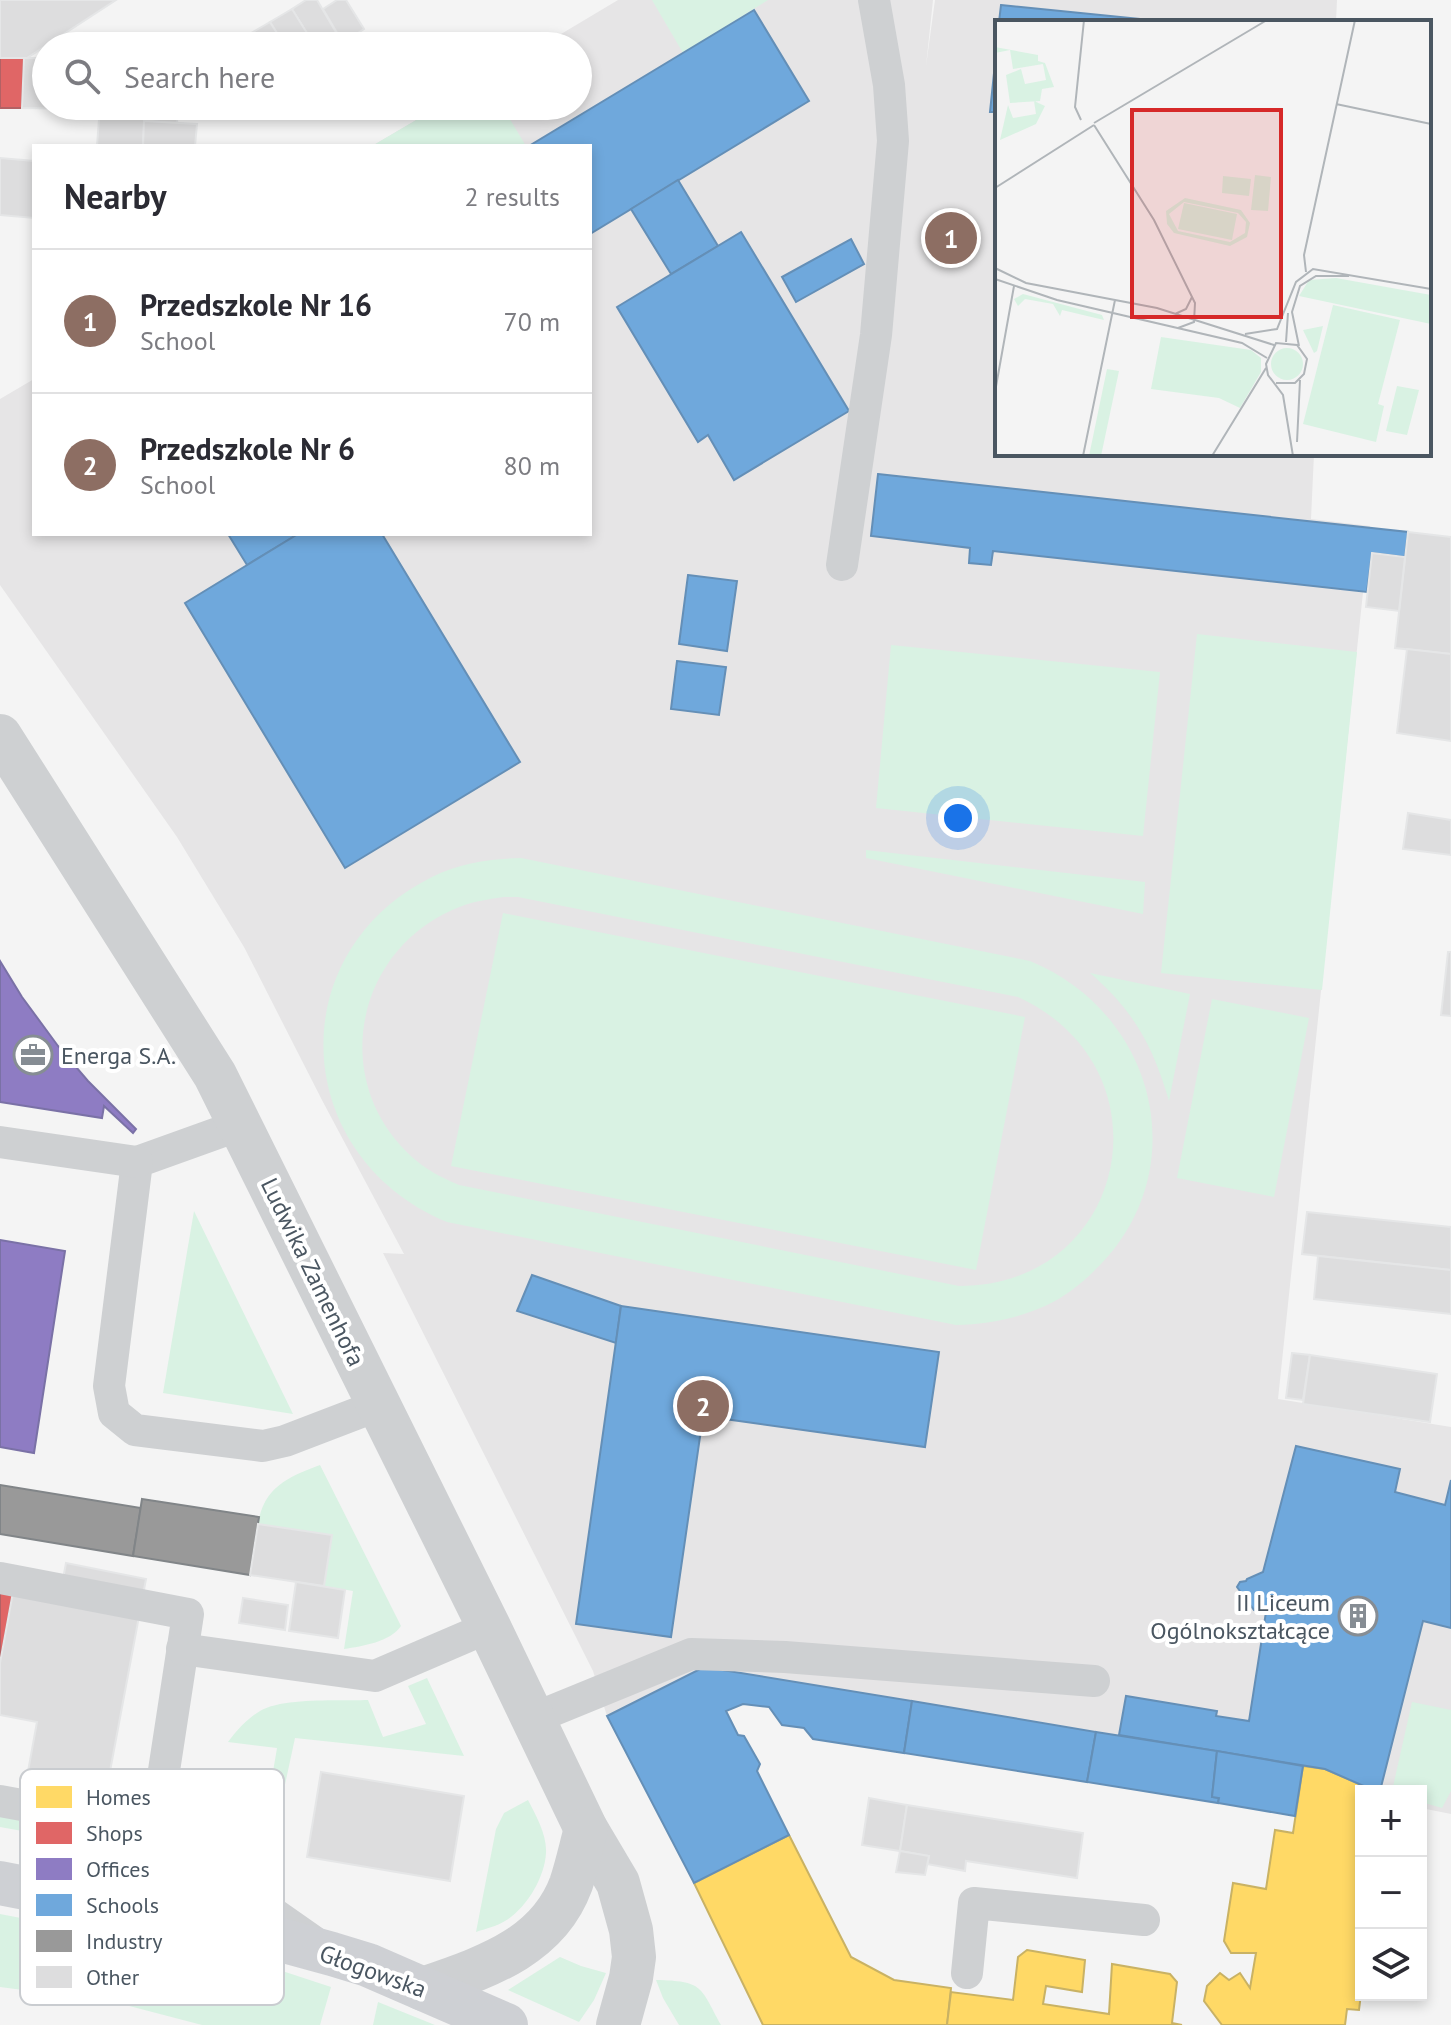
<!DOCTYPE html>
<html lang="en">
<head>
<meta charset="utf-8">
<style>
	:root { --surface:#fff; --page:#f7f7f7; --text:#2b2b33; --muted:#7c7c81; --line:#e1e1e2; --accent:#868d94 }
	body { margin:0; font-family:"PT Sans",sans-serif; background:var(--page); color:var(--text) }
	.controls { position:absolute; right:24px; bottom:24px; display:grid; overflow:hidden; border-radius:0px; box-shadow:0 4px 12px #0003 }
	.controls button { width:72px; height:72px; display:grid; place-items:center; padding:0; border:0; border-bottom:2px solid var(--line); background:var(--surface); color:var(--text); font:40px sans-serif }
	.you { position:absolute; left:958px; top:818px; width:28px; height:28px; margin:-20px; border:6px solid #fff; border-radius:50%; background:#1a73e8; box-shadow:0 0 0 12px #1a73e833 }
	.badge { display:grid; place-items:center; width:52px; height:52px; border-radius:50%; background:var(--accent); color:#fff; font-size:26px; font-weight:700 }
	.pin { position:absolute; translate:-50% -50%; border:4px solid #fff; box-shadow:0 2px 8px #0006 }
	.list { margin:0; padding:0; list-style:none }
	h2 { display:flex; justify-content:space-between; align-items:center; height:104px; margin:0; padding:0 32px; font-size:34px }
	h2 small { font-size:26px; font-weight:400; color:var(--muted) }
	.list li { display:grid; grid-template-columns:52px 1fr auto; gap:24px; align-items:center; box-sizing:border-box; height:144px; padding:0 32px; border-top:2px solid var(--line) }
	.list b { display:block; font-size:30px; white-space:nowrap }
	.list p { margin:0; font-size:26px; white-space:nowrap; color:var(--muted) }
	.list em { font-size:26px; font-style:normal; color:var(--muted) }
	.icon { flex:none; width:44px; height:44px; fill:none; stroke:currentColor; stroke-width:2; stroke-linecap:round; stroke-linejoin:round }
	.map { position:relative; flex:none; width:1451px; height:2025px; overflow:hidden }
	.search { position:absolute; background:var(--surface); box-shadow:0 4px 12px #0003; left:32px; top:32px; width:560px; height:88px; display:flex; align-items:center; gap:20px; box-sizing:border-box; padding:0 28px; border-radius:44px; color:var(--muted); font-size:30px }
	.panel { position:absolute; background:var(--surface); box-shadow:0 4px 12px #0003; left:32px; top:144px; width:560px; height:392px; border-radius:0px }
	.map>svg:first-child { display:block }
	.education { fill:#e6e5e6 }
	.grass { fill:#d9f2e3; fill-rule:evenodd }
	.homes { fill:#ffd966; stroke:#c9b264; stroke-width:2 }
	.shops { fill:#e06666; stroke:#b36164; stroke-width:2 }
	.offices { fill:#8e7cc3; stroke:#7a71a6; stroke-width:2 }
	.schools { fill:#6fa8dc; stroke:#648fb7; stroke-width:2 }
	.industry { fill:#999; stroke:#818588; stroke-width:2 }
	.building { fill:#ddddde; stroke:#e5e6e7; stroke-width:2 }
	.lines { fill:none; stroke-linecap:round; stroke-linejoin:round }
	.service { stroke:#ced0d2; stroke-width:32 }
	.minor { stroke:#ced0d2; stroke-width:44 }
	.secondary { stroke:#ced0d4; stroke-width:44 }
	.labels { text-anchor:middle; dominant-baseline:central; stroke-width:8; stroke-linejoin:round; paint-order:stroke }
	.poi-label { font-size:24px; fill:#4a5661; stroke:#fff; text-anchor:start }
	.street-label { font-size:24px; fill:#4a5661; stroke:#fff }
	.inset-road { fill:none; stroke:#b0b5b9; stroke-width:2 }
	.view { fill:#d62828; fill-opacity:0.15; stroke:#d62828; stroke-width:4 }
	.inset-edge { fill:none; stroke:#4a5661; stroke-width:4 }
	.key { fill:#fff; stroke:#c9ccd0; stroke-width:2 }
	.key-label { font-size:22px; fill:#4a5661 }
</style>
</head>
<body>
<div class="map">
<svg width="1451" height="2025" viewBox="0 0 1451 2025">
	<rect width="100%" height="100%" fill="#f4f4f4"/>
	<polygon class="education" points="618,0 933,0 926,66 935,0 1337,0 1336,22 997,22 997,454 1314,454 1311,519 1370,526 1278,1399 1451,1427 1451,1814 1421,1808 1421,1791 1370,1791 1324,1769 704,1667 607,1716 593,1671 383,1253 404,1254 323,1102 244,947 177,837 0,585 0,399 34,379 34,534 590,534 590,146 372,146 440,106 578,106 578,46 541,46"/>
	<g class="grass">
		<polygon points="652,0 768,0 683,53"/>
		<polygon points="440,106 502,106 526,146 372,146"/>
		<polygon points="1197,634 1357,652 1322,990 1161,973"/>
		<polygon points="891,645 1160,672 1143,836 876,808"/>
		<polygon points="866,850 1145,882 1143,914 866,858"/>
		<path d="M 521,858 L 1030,961 C 1157,1013 1197,1173 1094,1271 C 1080,1285 1063,1298 1045,1306 C 1016,1319 987,1324 956,1325 L 447,1222 C 291,1157 279,953 432,877 C 459,863 490,859 521,858 ZM 504,897 L 518,897 L 1018,997 C 1173,1068 1129,1286 959,1286 L 459,1185 C 442,1178 425,1169 412,1157 C 327,1080 356,945 462,906 C 475,901 490,899 504,897 Z"/>
		<polygon points="503,913 1025,1017 976,1270 451,1166"/>
		<path d="M 1090,973 L 1190,994 L 1169,1101 C 1153,1046 1134,1011 1090,973 Z"/>
		<polygon points="1212,999 1309,1018 1274,1197 1177,1178"/>
		<polygon points="194,1211 293,1414 163,1393"/>
		<path d="M 320,1465 L 401,1626 C 390,1642 363,1646 344,1649 L 353,1591 L 324,1586 L 332,1535 L 258,1524 C 264,1487 288,1477 320,1465 Z"/>
		<path d="M 427,1678 L 464,1756 L 295,1738 L 272,1845 L 237,1809 L 266,1813 L 277,1748 L 228,1742 C 237,1730 247,1719 260,1711 C 283,1697 340,1701 368,1700 L 383,1737 L 426,1724 L 408,1686 Z"/>
		<polygon points="1412,1702 1451,1710 1451,1791 1442,1808 1421,1802 1421,1791 1392,1791"/>
		<path d="M 528,1800 C 536,1816 547,1834 546,1853 C 545,1877 526,1909 505,1921 C 497,1926 485,1929 476,1932 L 496,1829 L 504,1813 Z"/>
		<polygon points="0,1815 120,1837 140,1852 0,1827"/>
		<polygon points="0,1914 261,1964 331,1987 320,2025 202,2025 114,2002 0,1987"/>
		<polygon points="560,1957 581,1966 606,1973 594,2000 579,2022 508,1990"/>
		<path d="M 656,1980 C 703,1981 700,1986 721,2025 L 679,2025 L 663,1998 Z"/>
		<polygon points="378,2002 435,2025 373,2025"/>
	</g>
	<g class="homes">
		<polygon points="1303,1766 1325,1769 1375,1791 1361,1791 1361,1994 1359,2010 1347,2009 1345,2025 1222,2025 1204,2001 1207,1986 1220,1973 1229,1980 1240,1973 1250,1988 1256,1953 1231,1953 1224,1941 1233,1883 1266,1889 1275,1830 1293,1833"/>
		<polygon points="789,1835 851,1957 894,1980 951,1988 947,2025 763,2025 694,1883"/>
		<polygon points="1027,1950 1085,1960 1082,1992 1046,1986 1043,2004 1109,2014 1112,1964 1170,1974 1177,1982 1172,2023 1182,2025 947,2025 951,1992 1013,2000 1018,1957"/>
	</g>
	<g class="shops">
		<polygon points="0,58 24,58 22,108 0,108"/>
		<polygon points="0,1584 14,1587 0,1663"/>
	</g>
	<g class="offices">
		<polygon points="0,961 22,997 58,1046 88,1081 136,1129 133,1133 104,1106 102,1118 0,1102"/>
		<polygon points="0,1240 65,1251 34,1453 0,1447"/>
	</g>
	<g class="schools">
		<polygon points="1001,5 1170,22 999,22"/>
		<polygon points="754,10 809,101 590,234 590,146 529,146"/>
		<polygon points="997,44 997,112 990,112"/>
		<polygon points="678,180 718,246 671,274 631,209"/>
		<polygon points="741,232 849,411 734,480 708,435 698,442 617,307"/>
		<polygon points="851,239 864,264 796,302 782,277"/>
		<polygon points="878,474 1408,532 1405,557 1372,553 1367,592 993,551 991,565 969,563 970,548 871,536"/>
		<polygon points="228,534 298,534 247,565"/>
		<polygon points="298,534 382,534 520,762 345,868 185,603"/>
		<polygon points="688,575 737,581 727,651 679,644"/>
		<polygon points="677,661 726,667 719,715 671,709"/>
		<polygon points="532,1275 621,1306 616,1343 517,1311"/>
		<polygon points="621,1306 939,1352 925,1447 703,1416 671,1637 576,1624"/>
		<polygon points="1296,1446 1400,1469 1395,1492 1445,1505 1451,1480 1451,1628 1423,1621 1380,1791 1375,1791 1325,1769 1119,1735 1126,1696 1217,1711 1216,1716 1249,1721 1266,1612 1254,1610 1237,1587 1240,1582 1246,1581 1247,1579 1263,1572"/>
		<polygon points="704,1667 912,1701 904,1753 813,1739 804,1728 782,1725 769,1707 743,1704 726,1711 738,1735 744,1736 760,1764 757,1771 789,1835 694,1883 607,1716"/>
		<polygon points="912,1701 1096,1732 1087,1782 904,1753"/>
		<polygon points="1096,1732 1217,1751 1212,1797 1219,1798 1218,1803 1087,1782"/>
		<polygon points="1217,1751 1303,1766 1295,1816 1218,1803 1219,1798 1212,1797"/>
	</g>
	<g class="industry">
		<polygon points="0,1485 141,1508 133,1556 0,1534"/>
		<polygon points="142,1499 259,1517 250,1575 133,1556"/>
	</g>
	<g class="building">
		<polygon points="0,0 116,0 27,58 0,58"/>
		<polygon points="306,0 317,0 340,39 329,46 315,46 292,9"/>
		<polygon points="337,0 346,0 364,29 343,43 323,9"/>
		<polygon points="292,9 315,46 285,46 270,22"/>
		<polygon points="270,22 285,46 255,46 248,35"/>
		<polygon points="24,58 46,58 46,106 82,106 81,109 22,108"/>
		<polygon points="100,106 145,106 143,146 97,146"/>
		<polygon points="145,106 178,106 177,123 144,121"/>
		<polygon points="202,106 230,106 210,118"/>
		<polygon points="144,121 197,124 195,146 143,146"/>
		<polygon points="0,158 34,161 34,218 0,215"/>
		<polygon points="1408,532 1451,537 1451,654 1395,648"/>
		<polygon points="1372,553 1405,557 1399,611 1366,607"/>
		<polygon points="1407,649 1451,654 1451,741 1397,733"/>
		<polygon points="1408,813 1451,820 1451,855 1403,849"/>
		<polygon points="1448,952 1451,952 1451,1016 1441,1015"/>
		<polygon points="1307,1212 1451,1227 1451,1270 1302,1254"/>
		<polygon points="1318,1256 1451,1270 1451,1314 1314,1299"/>
		<polygon points="1292,1353 1310,1355 1303,1400 1286,1398"/>
		<polygon points="1310,1355 1437,1374 1430,1422 1303,1404"/>
		<polygon points="258,1524 332,1535 324,1586 250,1575"/>
		<polygon points="66,1563 146,1579 102,1814 23,1799 37,1722 0,1715 0,1663 13,1592 59,1600"/>
		<polygon points="296,1582 345,1590 338,1638 289,1631"/>
		<polygon points="243,1598 288,1605 285,1630 239,1623"/>
		<polygon points="321,1772 464,1796 450,1881 307,1857"/>
		<polygon points="869,1798 907,1805 900,1851 862,1845"/>
		<polygon points="907,1805 1083,1833 1077,1878 966,1861 965,1871 927,1864 929,1856 900,1851"/>
		<polygon points="900,1851 929,1856 925,1875 896,1872"/>
	</g>
	<g class="lines">
		<g class="service">
			<polyline points="842,565 876,335 893,141 889,85 874,0"/>
			<polyline points="240,1125 137,1162 109,1386 114,1413 135,1430 263,1446 285,1441 379,1405"/>
			<polyline points="0,1142 137,1162"/>
			<polyline points="0,1578 188,1614 163,1777 153,1829"/>
			<polyline points="182,1649 375,1676 489,1627"/>
			<polyline points="532,1719 691,1654 785,1657 1094,1681"/>
			<polyline points="0,1801 153,1829 313,1941"/>
			<polyline points="967,1973 974,1903 1144,1920"/>
		</g>
		<g class="minor">
			<polyline points="0,736 215,1075 489,1627 586,1829 618,1883 631,1930 634,1957 631,1978 618,2025"/>
			<path d="M 423,1989 C 482,1968 547,1949 571,1884 C 577,1866 581,1847 586,1829"/>
		</g>
		<polyline class="secondary" points="0,1883 248,1931 332,1954 368,1965 506,2025"/>
	</g>
	<defs>
		<g id="office-ring" transform="scale(2)"><circle r="9.5" fill="#fff" stroke="#868d94" stroke-width="1.5"/><path d="M-6-3h4V-5.5h4V-3h4V5H-6ZM-1-4.5V-3h2v-1.5ZM-6 0V1H6V0Z" fill="#868d94"/></g>
		<g id="building-ring" transform="scale(2)"><circle r="9.5" fill="#fff" stroke="#868d94" stroke-width="1.5"/><path d="M-4-6H4V6H1V3H-1V6H-4ZM-2.5-4.3h1.7v1.8h-1.7ZM.8-4.3h1.7v1.8H.8ZM-2.5-1h1.7V.8h-1.7ZM.8-1h1.7V.8H.8Z" fill="#868d94"/></g>
	</defs>
	<g fill-rule="evenodd">
		<use href="#office-ring" x="33" y="1055"/>
		<use href="#building-ring" x="1358" y="1616"/>
	</g>
	<g class="labels">
		<g class="poi-label">
			<text x="61" y="1055">Energa S.A.</text>
			<text x="1330" y="1602" text-anchor="end">II Liceum<tspan x="1330" dy="28">Ogólnokształcące</tspan></text>
		</g>
		<g class="street-label">
			<text transform="translate(313 1272) rotate(64)">Ludwika Zamenhofa</text>
			<text transform="translate(373 1971) rotate(20)">Głogowska</text>
		</g>
	</g>
	<g transform="translate(995 20)">
		<rect width="436" height="436" fill="#f4f4f4"/>
		<path d="M 0,27 L 43,35 L 43,41 L 50,43 L 59,67 L 47,69 L 45,81 L 15,83 L 11,55 L 26,49 L 30,64 L 51,60 L 48,44 L 18,49 L 15,30 L 0,33 ZM 39,81 L 50,86 L 41,104 L 5,120 L 13,85 L 18,98 L 41,94 ZM 260,155 L 276,157 L 273,191 L 256,190 ZM 228,156 L 256,159 L 254,176 L 227,173 ZM 190,178 L 246,190 L 255,203 L 252,217 L 235,226 L 179,213 L 172,204 L 171,191 ZM 189,182 L 243,193 L 251,202 L 250,213 L 235,222 L 183,211 L 174,194 ZM 189,183 L 242,194 L 237,220 L 183,209 ZM 28,274 L 107,295 L 109,300 L 67,290 L 65,296 L 58,284 L 30,279 L 23,286 L 19,279 ZM 328,306 L 322,331 L 319,333 L 308,310 ZM276 344a16 16 0 1 1 32 0a16 16 0 1 1-32 0ZM 112,349 L 124,351 L 106,436 L 94,436 ZM 402,366 L 424,370 L 412,415 L 391,411 Z" fill="#d9f2e3" fill-rule="evenodd"/>
		<path d="M 338,285 L 405,300 L 383,384 L 389,386 L 381,422 L 308,404 Z" fill="#d9f2e3"/>
		<path d="M 341,258 L 436,275 L 436,304 L 304,276 L 314,260 ZM 166,317 L 256,330 L 266,338 L 266,352 L 245,388 L 224,378 L 156,369 Z" fill="#d9f2e3"/>
		<path class="inset-road" d="M 341,84 L 436,104M 86,100 L 80,87 L 89,0M 99,103 L 272,0M 99,105 L 159,200 L 200,283 L 199,302 L 183,308M 0,168 L 99,105M 0,248 L 31,263 L 162,288 L 279,325M 311,252 L 309,235 L 360,0M 0,259 L 62,280 L 247,323 L 272,338M 180,294 L 191,289 L 197,277M 250,314 L 282,309 L 301,262 L 318,249 L 436,269M 291,322 L 293,293M 304,326 L 297,292 L 305,266 L 321,256 L 354,256M 281,363 L 300,363 L 309,354 L 312,339 L 302,325 L 281,323 L 271,344 L 273,355 L 288,375 L 298,436M 0,372 L 19,266M 302,422 L 305,360M 88,436 L 120,280M 217,436 L 271,348"/>
		<path class="view" d="M 137,90 L 286,90 L 286,297 L 137,297 Z"/>
		<rect width="436" height="436" class="inset-edge"/>
	</g>
	<rect x="20" y="1769" width="264" height="236" rx="12" class="key"/>
	<rect x="36" y="1786" width="36" height="22" fill="#ffd966"/>
	<rect x="36" y="1822" width="36" height="22" fill="#e06666"/>
	<rect x="36" y="1858" width="36" height="22" fill="#8e7cc3"/>
	<rect x="36" y="1894" width="36" height="22" fill="#6fa8dc"/>
	<rect x="36" y="1930" width="36" height="22" fill="#999"/>
	<rect x="36" y="1966" width="36" height="22" fill="#ddddde"/>
	<g class="key-label">
		<text x="86" y="1805">Homes</text>
		<text x="86" y="1841">Shops</text>
		<text x="86" y="1877">Offices</text>
		<text x="86" y="1913">Schools</text>
		<text x="86" y="1949">Industry</text>
		<text x="86" y="1985">Other</text>
	</g>
</svg>
<div class="controls">
<button>+</button>
<button>−</button>
<button><svg class="icon" aria-label="layers" viewBox="0 0 24 24"><path d="M12 4l9 5-9 5-9-5zM3 14l9 5 9-5"/></svg></button>
</div>
<div class="you"></div>
<div class="pin badge" style="left:951px;top:238px;background:#8d6e63">1</div>
<div class="pin badge" style="left:703px;top:1406px;background:#8d6e63">2</div>
<div class="search"><svg class="icon" aria-label="search" viewBox="0 0 24 24"><circle cx="10" cy="10" r="6"/><path d="M15 15l6 6"/></svg>Search here</div>
<section class="panel">
<h2>Nearby<small>2 results</small></h2>
<ul class="list">
<li><span class="badge" style="background:#8d6e63">1</span><div><b>Przedszkole Nr 16</b><p>School</p></div><em>70 m</em></li>
<li><span class="badge" style="background:#8d6e63">2</span><div><b>Przedszkole Nr 6</b><p>School</p></div><em>80 m</em></li>
</ul>
</section>
</div>
</body>
</html>
